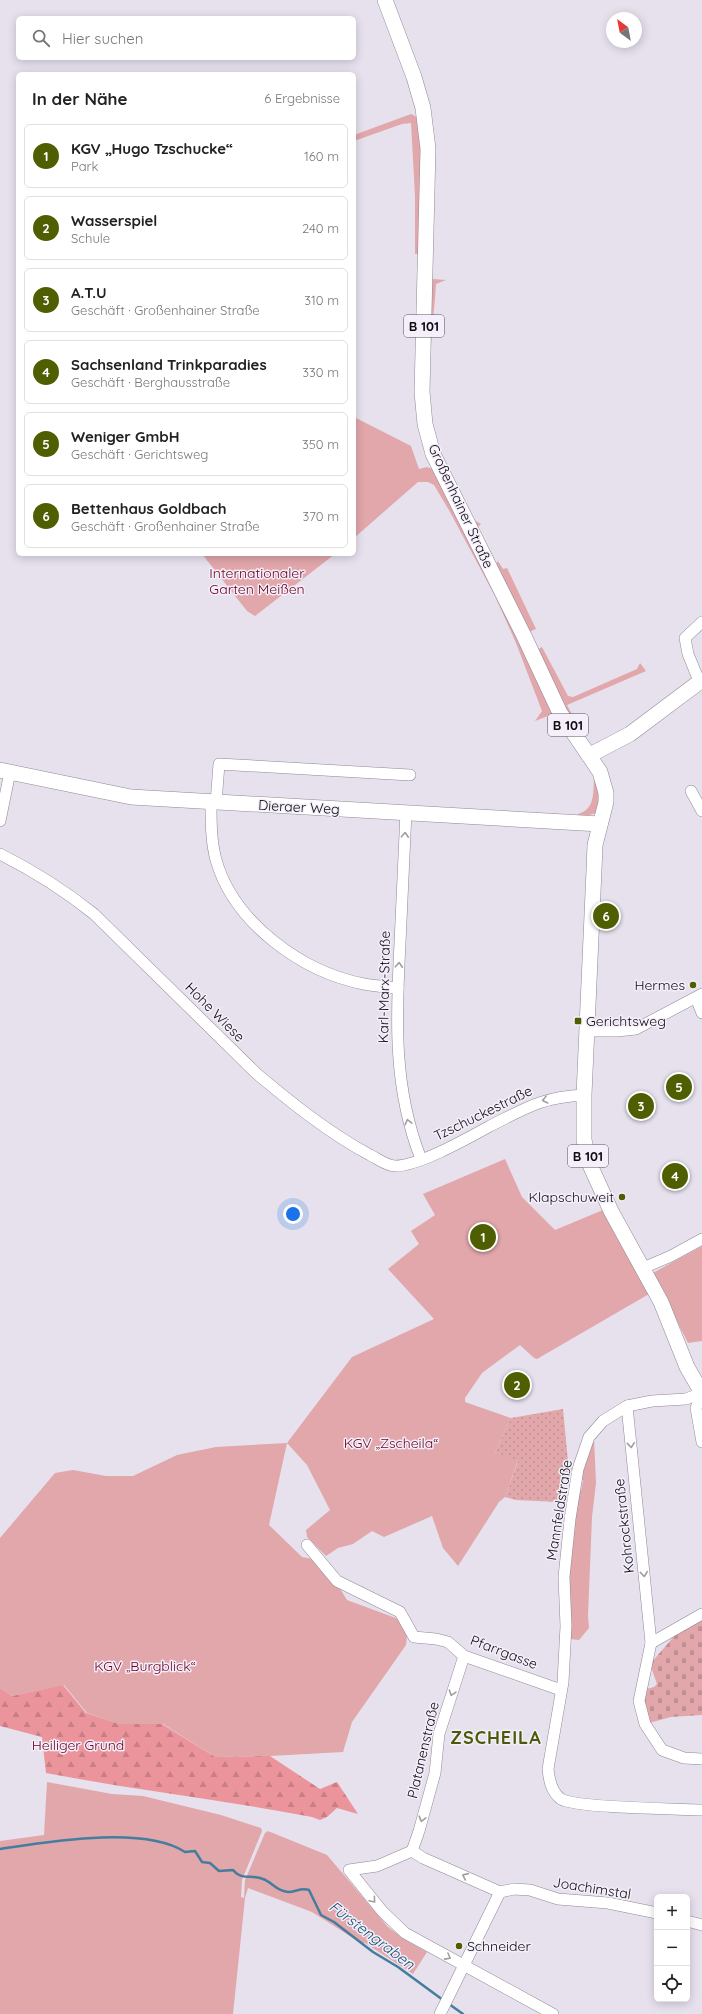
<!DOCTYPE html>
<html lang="de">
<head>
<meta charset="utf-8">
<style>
	:root { --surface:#fff; --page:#f6f6f6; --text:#222; --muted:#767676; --line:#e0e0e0; --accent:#4f5e00 }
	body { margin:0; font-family:Quicksand,sans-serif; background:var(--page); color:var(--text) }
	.controls { position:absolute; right:12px; bottom:12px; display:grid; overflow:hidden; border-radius:6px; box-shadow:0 2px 10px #0003 }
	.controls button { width:36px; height:36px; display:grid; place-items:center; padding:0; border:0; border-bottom:1px solid var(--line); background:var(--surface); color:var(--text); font:20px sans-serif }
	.compass { position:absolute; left:606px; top:12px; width:36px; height:36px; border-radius:50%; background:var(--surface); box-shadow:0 2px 10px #0003; rotate:328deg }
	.you { position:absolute; left:293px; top:1214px; width:14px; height:14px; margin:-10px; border:3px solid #fff; border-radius:50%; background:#1a73e8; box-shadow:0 0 0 6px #1a73e833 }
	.badge { display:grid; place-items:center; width:26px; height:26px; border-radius:50%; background:var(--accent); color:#fff; font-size:13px; font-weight:700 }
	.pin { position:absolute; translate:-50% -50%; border:2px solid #fff; box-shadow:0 1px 4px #0006 }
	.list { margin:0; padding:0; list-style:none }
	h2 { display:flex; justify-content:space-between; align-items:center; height:52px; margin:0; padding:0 16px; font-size:17px }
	h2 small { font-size:13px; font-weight:400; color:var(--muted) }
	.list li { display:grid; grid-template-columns:26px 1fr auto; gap:12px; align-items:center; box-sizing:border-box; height:64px; margin:0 8px 8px; padding:0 8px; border:1px solid var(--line); border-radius:6px }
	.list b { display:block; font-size:15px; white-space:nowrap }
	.list p { margin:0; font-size:13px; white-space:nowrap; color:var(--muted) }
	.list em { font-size:13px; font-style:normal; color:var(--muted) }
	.icon { flex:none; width:22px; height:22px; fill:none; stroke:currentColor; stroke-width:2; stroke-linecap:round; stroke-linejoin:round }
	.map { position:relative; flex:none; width:702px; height:2014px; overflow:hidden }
	.search { position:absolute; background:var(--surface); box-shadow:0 2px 10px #0003; left:16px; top:16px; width:340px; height:44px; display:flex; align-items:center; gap:10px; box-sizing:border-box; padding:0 14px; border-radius:6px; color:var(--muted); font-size:15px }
	.panel { position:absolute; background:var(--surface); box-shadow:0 2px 10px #0003; left:16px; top:72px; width:340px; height:484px; border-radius:6px }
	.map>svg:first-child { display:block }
	.green { fill:#e1a7ab }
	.forest { fill:url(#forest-firs) }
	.cemetery { fill:url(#cemetery-stones) }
	.park { fill:url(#park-dots) }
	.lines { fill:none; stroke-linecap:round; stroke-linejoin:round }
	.stream { stroke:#447d9e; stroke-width:2.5 }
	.minor-casing { stroke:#8e8994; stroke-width:12 }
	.major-casing { stroke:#8e8994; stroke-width:16 }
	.minor { stroke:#fff; stroke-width:11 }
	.major { stroke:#fff; stroke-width:15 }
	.oneway { stroke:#9f9e9f }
	.poi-dot { fill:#4f5e00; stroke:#f4effa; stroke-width:1.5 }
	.labels { text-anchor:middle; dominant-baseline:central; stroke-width:3; stroke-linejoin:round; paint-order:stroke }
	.shield { fill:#f4effa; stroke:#535056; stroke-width:1 }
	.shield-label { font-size:13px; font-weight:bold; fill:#0e0c10 }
	.street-label { font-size:14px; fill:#0e0c10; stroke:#f4effa }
	.park-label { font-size:14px; fill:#6a001e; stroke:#f4effa }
	.poi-label { font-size:14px; fill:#0e0c10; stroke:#f4effa; text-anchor:end }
	.water-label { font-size:15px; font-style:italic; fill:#115271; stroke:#f4effa }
	.district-label { font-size:18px; font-weight:bold; letter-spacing:1px; fill:#4c5a08; stroke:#f4effa }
</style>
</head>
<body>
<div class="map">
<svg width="702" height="2014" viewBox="0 0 702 2014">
	<defs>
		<pattern id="forest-firs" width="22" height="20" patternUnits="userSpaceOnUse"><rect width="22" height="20" fill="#eb949b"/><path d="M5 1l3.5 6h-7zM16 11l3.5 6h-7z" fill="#c87e84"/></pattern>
		<pattern id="cemetery-stones" width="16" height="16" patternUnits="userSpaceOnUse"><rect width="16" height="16" fill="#e1a7ab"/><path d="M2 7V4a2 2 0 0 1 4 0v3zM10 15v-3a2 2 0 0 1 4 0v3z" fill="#c08f92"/></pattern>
		<pattern id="park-dots" width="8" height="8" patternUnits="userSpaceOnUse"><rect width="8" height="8" fill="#e1a7ab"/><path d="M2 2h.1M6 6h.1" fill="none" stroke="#c08f92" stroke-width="1.8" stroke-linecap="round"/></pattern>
	</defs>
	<rect width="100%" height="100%" fill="#e6e1ed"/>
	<g class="green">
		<polygon points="411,114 419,118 421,132 421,254 415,254 415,196 411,123 402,124 354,141 354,135"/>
		<path d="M 432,273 L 433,279 L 446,280 L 436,284 C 433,330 425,383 432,428 C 438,461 459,491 474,520 L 481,524 L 477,528 L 446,475 L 428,414 Z"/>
		<polygon points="354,417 411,446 419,469 427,467 432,469 479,556 553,714 535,721 542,711 516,643 495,596 450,512 434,485 428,482 418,482 354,538"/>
		<polygon points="202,554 335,554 255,616 247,611"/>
		<polygon points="498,561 503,569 507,568 536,629 529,632 496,564"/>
		<polygon points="542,647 568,696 573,697 637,669 640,663 646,671 567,705 579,728 574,730 537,650"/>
		<path d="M 596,778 L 600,800 L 596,813 L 579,818 L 578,814 C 595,809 593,794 594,779 Z"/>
		<polygon points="505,1159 522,1197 555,1230 603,1210 649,1294 537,1359 534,1358 520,1345 482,1373 465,1398 465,1402 511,1418 495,1452 518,1460 505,1497 499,1502 458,1566 443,1548 432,1516 384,1537 372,1531 353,1544 338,1548 326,1556 307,1537 306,1530 330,1510 307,1465 287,1443 269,1525 302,1557 323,1561 347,1600 401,1620 407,1635 406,1645 352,1722 343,1752 270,1756 215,1757 163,1724 118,1724 87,1713 64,1685 12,1696 0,1688 0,1538 55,1473 73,1470 106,1476 133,1476 177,1455 216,1447 287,1443 352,1357 434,1319 388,1269 419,1244 411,1231 435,1215 423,1194"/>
		<polygon points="702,1246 702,1341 688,1343 653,1273"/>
		<polygon points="594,1438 596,1483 592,1517 588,1616 589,1628 579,1640 570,1639 568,1585 578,1491 581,1491 583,1480 581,1479 589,1450"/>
		<polygon points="47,1782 112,1794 143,1796 221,1815 261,1828 262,1831 242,1880 241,1897 244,1898 245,1880 265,1833 268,1831 327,1855 388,1927 407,1941 427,1952 413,1974 365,1943 361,1943 312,1912 248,1888 245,1898 233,2014 0,2014 0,1841 44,1835"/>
	</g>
	<path class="forest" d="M 63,1685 L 86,1713 L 119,1724 L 162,1724 L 215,1757 L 270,1756 L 320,1789 L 337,1782 L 358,1814 L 337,1808 L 327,1817 L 320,1820 L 312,1817 C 224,1800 134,1790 46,1773 L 42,1737 L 0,1726 L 0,1688 L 12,1696 Z"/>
	<polygon class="cemetery" points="702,1620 702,1715 671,1717 649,1723 643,1701 646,1689 654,1687 657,1684 650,1664 677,1633"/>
	<polygon class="park" points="563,1409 568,1462 573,1471 564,1472 559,1502 516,1500 505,1497 518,1461 495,1452 511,1418"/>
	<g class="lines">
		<g class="stream">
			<path d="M 0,1849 C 47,1842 144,1825 185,1852 L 195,1851 L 202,1862 L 210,1863 L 219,1871 L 233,1870 C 242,1881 252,1874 263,1879 C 272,1882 276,1891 288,1892 C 296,1892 301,1887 309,1890 L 321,1915 L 334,1922 L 373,1952 L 398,1967 L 443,2000"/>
			<polyline points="449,2004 463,2014"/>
		</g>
		<g class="minor-casing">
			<g id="minor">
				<polyline points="699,681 688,654 685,638 702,622"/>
				<polyline points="691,791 702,811"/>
				<path d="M 211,803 C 211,822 211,841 216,860 C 234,923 302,972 364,984 C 375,986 387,987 398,988"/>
				<polyline points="216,803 219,764 410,775"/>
				<path d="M 406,812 C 404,856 402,899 400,943 C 396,1018 393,1088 421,1159"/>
				<polyline points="0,821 10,772"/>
				<path d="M 0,854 C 34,871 64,890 94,914 L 257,1074 C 293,1104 329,1133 370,1155 C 378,1159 387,1166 395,1166 C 419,1166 468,1138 490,1126 C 526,1108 542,1097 584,1095"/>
				<polyline points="696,998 702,1013"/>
				<polyline points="587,1031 617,1031 636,1029 702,994"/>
				<polyline points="643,1268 671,1256 702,1239"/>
				<path d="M 702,1393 L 686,1399 L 652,1401 L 627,1406 L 603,1421 L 589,1437 L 578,1469 L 570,1519 L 564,1577 L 566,1626 L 563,1682 L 548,1769 C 549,1779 551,1792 561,1799 C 575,1808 679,1809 702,1810"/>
				<polyline points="702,1393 696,1408 702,1442"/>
				<polyline points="627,1406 651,1643 639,1701 645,1724 662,1750 684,1758 702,1759"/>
				<polyline points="307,1545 337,1581 400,1612 414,1637 436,1639 448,1642 464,1656 561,1690"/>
				<polyline points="651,1643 702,1614"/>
				<polyline points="412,1851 377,1866 349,1870 382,1911 405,1933 553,2014"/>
				<polyline points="412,1851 419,1831 435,1773 439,1734 464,1656"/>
				<polyline points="412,1851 423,1858 500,1892"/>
				<polyline points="500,1892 514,1889 530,1890 558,1899 608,1903 657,1913"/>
				<polyline points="687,1921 702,1925"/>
				<polyline points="440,2014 500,1892"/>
			</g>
		</g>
		<g class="major-casing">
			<g id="major">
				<polyline points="385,0 414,77 423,108 428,149 422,392 425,424 433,454 524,636 560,713 600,772 606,793 606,802 595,845 594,870 584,1095 584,1140 590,1165 611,1211 661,1302 687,1367 702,1393"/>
				<polyline points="590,755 630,734 702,680"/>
				<polyline points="0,770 131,797 600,824"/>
			</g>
		</g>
		<use href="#minor" class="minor"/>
		<use href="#major" class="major"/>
	</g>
	<defs><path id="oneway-chevron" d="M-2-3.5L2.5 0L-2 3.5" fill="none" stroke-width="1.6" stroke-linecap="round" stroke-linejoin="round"/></defs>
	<g class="oneway">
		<use href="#oneway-chevron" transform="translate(405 835) rotate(-87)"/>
		<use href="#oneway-chevron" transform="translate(399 965) rotate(-87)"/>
		<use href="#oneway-chevron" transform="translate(545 1100) rotate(166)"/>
		<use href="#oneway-chevron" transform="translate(408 1122) rotate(-104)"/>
		<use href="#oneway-chevron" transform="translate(631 1445) rotate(84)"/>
		<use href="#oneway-chevron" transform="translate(644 1574) rotate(84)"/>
		<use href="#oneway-chevron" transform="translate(452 1693) rotate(108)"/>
		<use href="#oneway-chevron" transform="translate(422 1819) rotate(105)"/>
		<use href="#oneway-chevron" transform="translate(465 1876) rotate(-156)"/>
		<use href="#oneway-chevron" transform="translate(373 1900) rotate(50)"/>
		<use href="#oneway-chevron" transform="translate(448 1957) rotate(29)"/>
	</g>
	<g class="poi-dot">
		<circle cx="693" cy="985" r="4"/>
		<rect x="574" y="1017" width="8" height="8" rx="2"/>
		<circle cx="622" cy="1197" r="4"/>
		<circle cx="459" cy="1946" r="4"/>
	</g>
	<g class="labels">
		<g class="shield">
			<rect x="404" y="315" width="40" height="22" rx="3"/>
			<rect x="548" y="714" width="40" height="22" rx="3"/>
			<rect x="568" y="1145" width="40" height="22" rx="3"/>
		</g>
		<g class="shield-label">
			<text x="424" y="326">B 101</text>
			<text x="568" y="725">B 101</text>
			<text x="588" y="1156">B 101</text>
		</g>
		<g class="street-label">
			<text transform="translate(461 506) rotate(65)">Großenhainer Straße</text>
			<text transform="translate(299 807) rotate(3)">Dieraer Weg</text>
			<text transform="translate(384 987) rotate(-89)">Karl-Marx-Straße</text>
			<text transform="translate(215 1012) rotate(45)">Hohe Wiese</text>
			<text transform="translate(483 1113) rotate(-26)">Tzschuckestraße</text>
			<text transform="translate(559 1510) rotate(-81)">Mannfeldstraße</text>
			<text transform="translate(624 1526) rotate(-96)">Kohrockstraße</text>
			<text transform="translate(504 1652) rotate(21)">Pfarrgasse</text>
			<text transform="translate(423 1750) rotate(-77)">Platanenstraße</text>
			<text transform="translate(592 1888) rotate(9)">Joachimstal</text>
		</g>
		<g class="park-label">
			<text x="257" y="573">Internationaler<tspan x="257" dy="16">Garten Meißen</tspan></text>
			<text x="391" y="1443">KGV „Zscheila“</text>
			<text x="145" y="1666">KGV „Burgblick“</text>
			<text x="78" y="1745">Heiliger Grund</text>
		</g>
		<g class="poi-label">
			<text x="685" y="985">Hermes</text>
			<text x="586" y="1021" text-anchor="start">Gerichtsweg</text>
			<text x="614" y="1197">Klapschuweit</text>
			<text x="467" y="1946" text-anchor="start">Schneider</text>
		</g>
		<g class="water-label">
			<text transform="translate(372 1935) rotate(37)">Fürstengraben</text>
		</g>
		<g class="district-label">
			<text x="496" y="1737">ZSCHEILA</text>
		</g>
	</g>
</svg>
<div class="controls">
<button>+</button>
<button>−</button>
<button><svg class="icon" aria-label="locate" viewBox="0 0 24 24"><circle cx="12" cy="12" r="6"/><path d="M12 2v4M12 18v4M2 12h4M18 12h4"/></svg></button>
</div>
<svg class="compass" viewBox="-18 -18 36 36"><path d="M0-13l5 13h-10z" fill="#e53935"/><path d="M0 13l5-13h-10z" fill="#767676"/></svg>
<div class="you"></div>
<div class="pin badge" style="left:483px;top:1237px">1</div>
<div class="pin badge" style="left:517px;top:1385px">2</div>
<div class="pin badge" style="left:641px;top:1106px">3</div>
<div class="pin badge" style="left:675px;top:1176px">4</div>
<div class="pin badge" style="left:679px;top:1087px">5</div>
<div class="pin badge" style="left:606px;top:916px">6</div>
<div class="search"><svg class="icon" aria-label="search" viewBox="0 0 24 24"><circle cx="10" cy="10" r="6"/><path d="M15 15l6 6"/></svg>Hier suchen</div>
<section class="panel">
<h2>In der Nähe<small>6 Ergebnisse</small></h2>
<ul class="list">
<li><span class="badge">1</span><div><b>KGV „Hugo Tzschucke“</b><p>Park</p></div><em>160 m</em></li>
<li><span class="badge">2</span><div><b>Wasserspiel</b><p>Schule</p></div><em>240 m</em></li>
<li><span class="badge">3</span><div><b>A.T.U</b><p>Geschäft · Großenhainer Straße</p></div><em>310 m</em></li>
<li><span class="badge">4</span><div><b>Sachsenland Trinkparadies</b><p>Geschäft · Berghausstraße</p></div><em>330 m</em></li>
<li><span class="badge">5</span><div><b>Weniger GmbH</b><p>Geschäft · Gerichtsweg</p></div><em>350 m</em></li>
<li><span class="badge">6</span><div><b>Bettenhaus Goldbach</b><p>Geschäft · Großenhainer Straße</p></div><em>370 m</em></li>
</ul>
</section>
</div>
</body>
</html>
